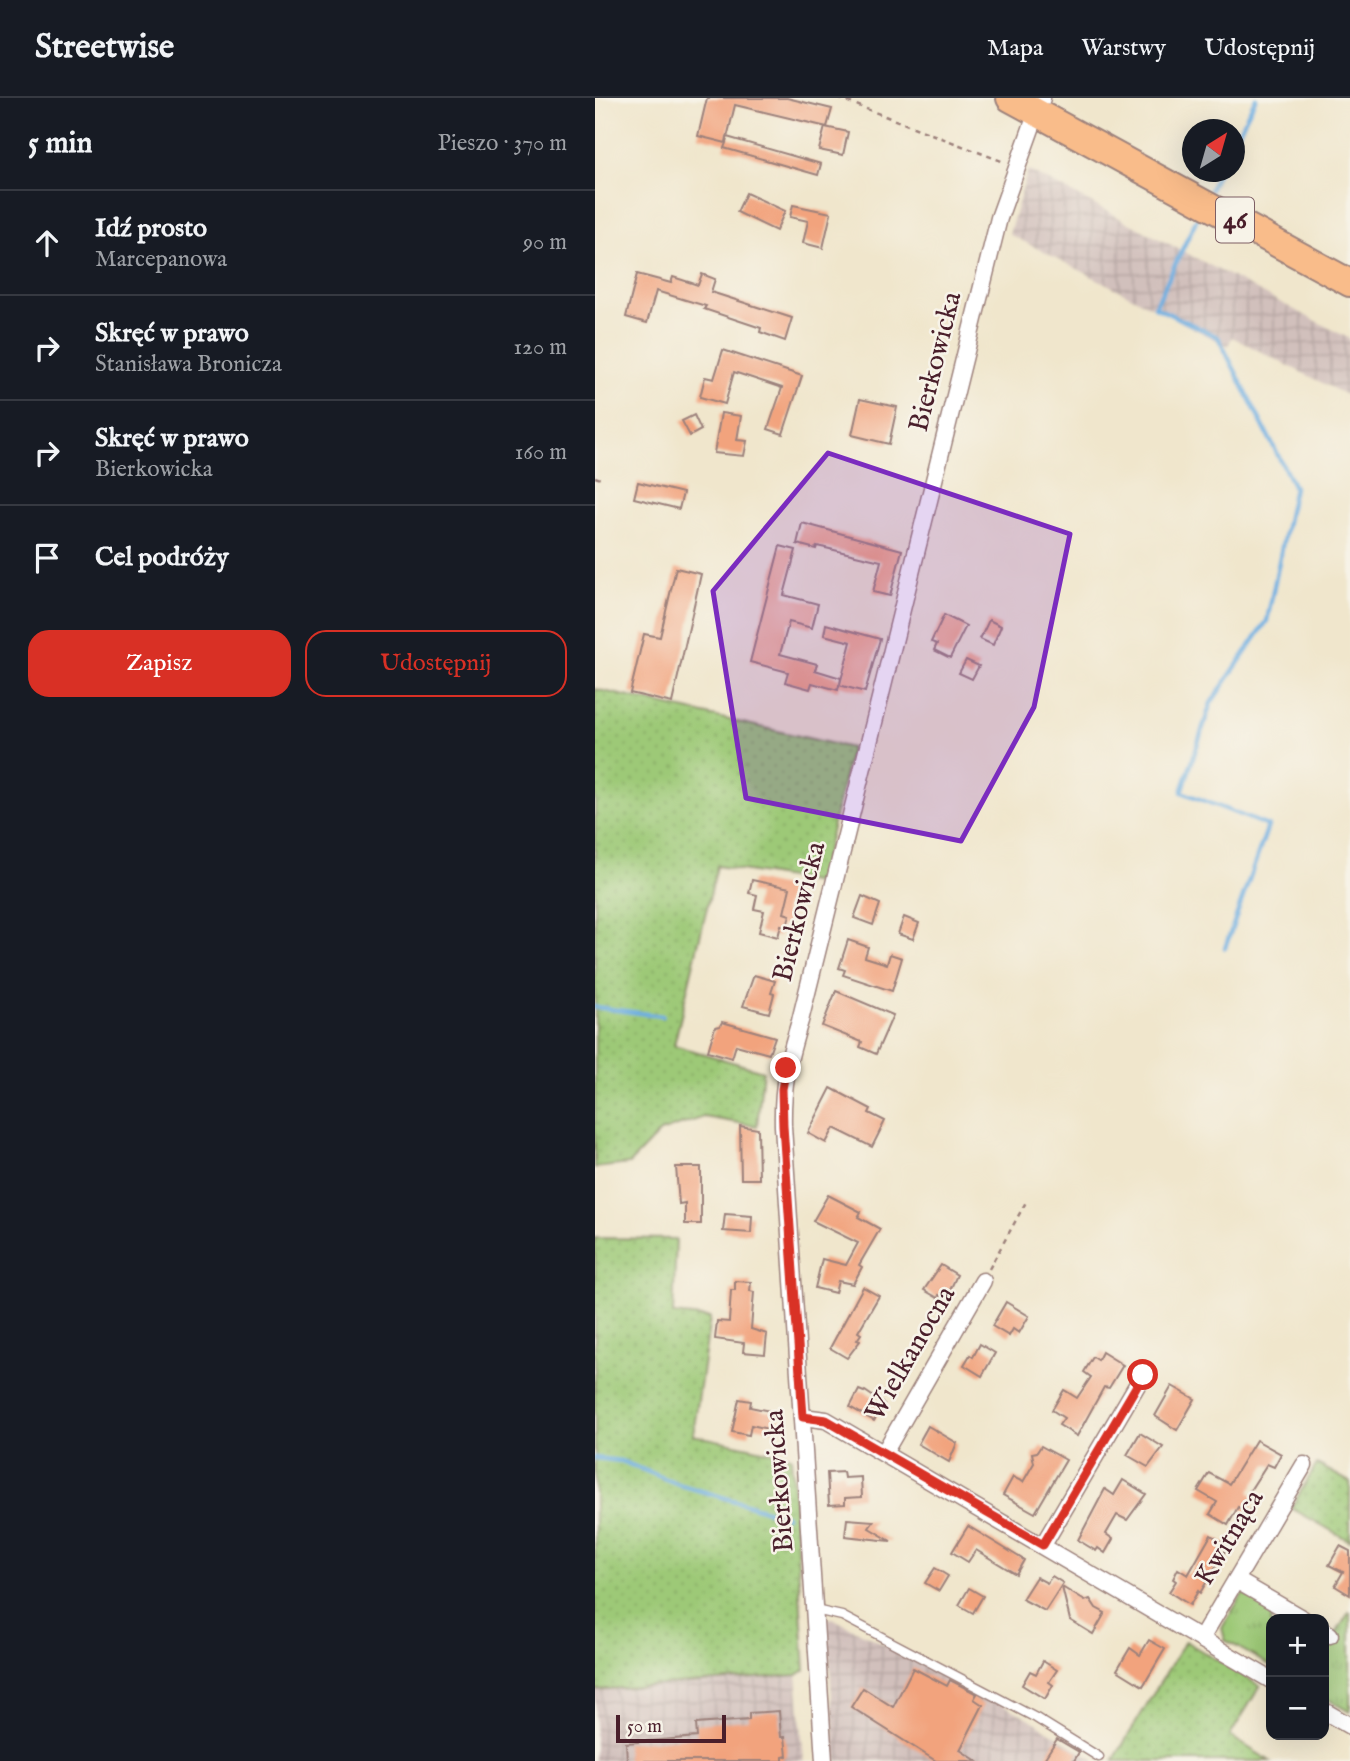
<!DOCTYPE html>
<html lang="pl">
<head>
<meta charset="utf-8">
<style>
	:root { --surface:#171b24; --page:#20242c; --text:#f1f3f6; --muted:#9ea1a6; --line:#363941; --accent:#d93025 }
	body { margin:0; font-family:"IM FELL English",serif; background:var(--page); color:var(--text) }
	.controls { position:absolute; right:21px; bottom:21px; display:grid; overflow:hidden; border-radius:14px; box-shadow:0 7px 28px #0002 }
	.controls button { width:63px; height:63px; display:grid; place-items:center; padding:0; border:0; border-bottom:2px solid var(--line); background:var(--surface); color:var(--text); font:35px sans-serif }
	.compass { position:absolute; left:587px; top:21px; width:63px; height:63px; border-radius:50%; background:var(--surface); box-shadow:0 7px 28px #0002; rotate:37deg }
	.scale { position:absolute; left:21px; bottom:18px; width:110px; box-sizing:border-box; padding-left:7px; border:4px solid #4a1f2b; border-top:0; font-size:19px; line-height:24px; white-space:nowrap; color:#4a1f2b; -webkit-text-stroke:5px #f7f3e8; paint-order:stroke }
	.stop { position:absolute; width:21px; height:21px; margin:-16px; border:5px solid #d93025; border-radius:50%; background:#fff }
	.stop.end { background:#d93025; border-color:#fff; box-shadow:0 2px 7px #0008 }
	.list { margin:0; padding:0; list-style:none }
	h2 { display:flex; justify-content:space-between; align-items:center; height:91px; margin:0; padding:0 28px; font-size:30px }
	h2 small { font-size:23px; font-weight:400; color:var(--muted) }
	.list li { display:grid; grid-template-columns:46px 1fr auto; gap:21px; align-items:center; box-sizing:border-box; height:105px; padding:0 28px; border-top:2px solid var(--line) }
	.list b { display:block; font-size:26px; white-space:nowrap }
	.list p { margin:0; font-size:23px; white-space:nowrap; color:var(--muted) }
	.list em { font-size:23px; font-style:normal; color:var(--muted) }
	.actions { display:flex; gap:14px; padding:21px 28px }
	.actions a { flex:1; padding:16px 0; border:2px solid var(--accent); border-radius:21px; text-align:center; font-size:24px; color:var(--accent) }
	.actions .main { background:var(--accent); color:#fff }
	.icon { flex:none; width:38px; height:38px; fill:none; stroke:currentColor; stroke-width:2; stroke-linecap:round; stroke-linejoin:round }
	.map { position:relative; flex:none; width:755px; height:1663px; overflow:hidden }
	header { display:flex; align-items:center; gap:42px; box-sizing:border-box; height:98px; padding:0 35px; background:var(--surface); border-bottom:2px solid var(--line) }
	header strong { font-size:33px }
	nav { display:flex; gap:38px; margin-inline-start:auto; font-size:24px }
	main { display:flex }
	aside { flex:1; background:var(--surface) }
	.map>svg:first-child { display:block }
	.industrial { fill:url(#industrial-grid) }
	.grass { fill:url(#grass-dots); stroke:#747451; stroke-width:2 }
	.park { fill:url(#park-tufts); stroke:#747451; stroke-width:2 }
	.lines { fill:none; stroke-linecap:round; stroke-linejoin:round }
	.stream { stroke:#6daee1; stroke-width:4.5 }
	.building { fill:#f2a37d }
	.service-casing { stroke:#9d827c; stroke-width:11 }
	.minor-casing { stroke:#9d827c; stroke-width:19 }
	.primary-casing { stroke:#9d827c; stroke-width:30 }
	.path { stroke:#9d827c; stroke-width:2.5; stroke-dasharray:5 5; stroke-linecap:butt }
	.service { stroke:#fff; stroke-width:8 }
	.minor { stroke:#fff; stroke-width:16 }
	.primary { stroke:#f9bc8a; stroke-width:26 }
	.route { stroke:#d93025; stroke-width:9 }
	.marked { fill:#7b2cbf; fill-opacity:0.2; stroke:#7b2cbf; stroke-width:5; stroke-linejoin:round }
	.labels { text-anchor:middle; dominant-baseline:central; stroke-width:5; stroke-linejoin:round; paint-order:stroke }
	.shield { fill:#f7f3e8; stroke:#7e5f64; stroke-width:2 }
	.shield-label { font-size:26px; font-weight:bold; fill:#4a1f2b }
	.street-label { font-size:28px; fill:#4a1f2b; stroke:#f7f3e8 }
</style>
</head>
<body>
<header>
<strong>Streetwise</strong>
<nav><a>Mapa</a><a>Warstwy</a><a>Udostępnij</a></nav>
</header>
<main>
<aside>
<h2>5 min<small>Pieszo · 370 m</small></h2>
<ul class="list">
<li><svg class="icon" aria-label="ahead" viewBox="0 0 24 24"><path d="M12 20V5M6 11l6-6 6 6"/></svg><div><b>Idź prosto</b><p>Marcepanowa</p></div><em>90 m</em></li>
<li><svg class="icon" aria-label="right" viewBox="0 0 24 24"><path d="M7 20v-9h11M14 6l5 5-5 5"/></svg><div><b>Skręć w prawo</b><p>Stanisława Bronicza</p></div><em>120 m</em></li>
<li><svg class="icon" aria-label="right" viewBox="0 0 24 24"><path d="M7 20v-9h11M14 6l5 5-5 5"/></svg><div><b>Skręć w prawo</b><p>Bierkowicka</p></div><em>160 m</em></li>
<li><svg class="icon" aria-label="arrive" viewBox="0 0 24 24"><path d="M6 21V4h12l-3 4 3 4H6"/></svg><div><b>Cel podróży</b></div></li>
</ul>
<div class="actions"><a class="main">Zapisz</a><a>Udostępnij</a></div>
</aside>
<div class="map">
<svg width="755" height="1663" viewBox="0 0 755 1663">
	<defs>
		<pattern id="industrial-grid" width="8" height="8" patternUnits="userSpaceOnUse" patternTransform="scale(1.75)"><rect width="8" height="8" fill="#d1c0bc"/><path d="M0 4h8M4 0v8" fill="none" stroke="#b5a5a2"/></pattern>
		<pattern id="grass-dots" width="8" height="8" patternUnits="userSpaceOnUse" patternTransform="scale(1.75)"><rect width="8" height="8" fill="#9dc977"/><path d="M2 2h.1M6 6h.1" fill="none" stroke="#89ac67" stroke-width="1.8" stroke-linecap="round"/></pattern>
		<pattern id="park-tufts" width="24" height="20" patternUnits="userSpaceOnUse" patternTransform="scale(1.75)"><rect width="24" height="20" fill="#9dc977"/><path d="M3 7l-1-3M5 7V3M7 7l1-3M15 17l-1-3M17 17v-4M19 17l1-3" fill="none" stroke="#89ac67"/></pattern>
	</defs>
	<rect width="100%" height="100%" fill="#f7f3e8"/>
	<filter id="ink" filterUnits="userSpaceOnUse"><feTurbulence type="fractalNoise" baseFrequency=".0143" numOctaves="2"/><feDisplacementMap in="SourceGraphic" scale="14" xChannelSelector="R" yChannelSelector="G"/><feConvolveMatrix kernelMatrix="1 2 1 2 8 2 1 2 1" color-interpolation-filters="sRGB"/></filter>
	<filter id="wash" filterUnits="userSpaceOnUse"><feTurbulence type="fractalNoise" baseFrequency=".00686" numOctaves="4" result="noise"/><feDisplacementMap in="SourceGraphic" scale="28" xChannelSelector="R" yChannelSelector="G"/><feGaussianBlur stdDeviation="1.57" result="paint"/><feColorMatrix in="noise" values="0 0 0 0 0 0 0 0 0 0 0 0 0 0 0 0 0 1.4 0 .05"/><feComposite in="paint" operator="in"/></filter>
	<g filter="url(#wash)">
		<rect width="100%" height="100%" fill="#f0e6cc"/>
		<g class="industrial">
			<polygon points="433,72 755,241 755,299 637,239 633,248 414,136"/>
			<polygon points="237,1520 432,1619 501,1663 241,1663 232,1521"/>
			<polygon points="202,1577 209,1663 0,1663 0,1592"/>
		</g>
		<g class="grass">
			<polygon points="0,591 256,650 224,785 122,768 79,947 168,973 162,1028 109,1019 65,1034 34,1066 0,1070"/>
			<polygon points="0,1140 81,1141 78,1216 115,1220 98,1337 196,1358 210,1572 202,1577 0,1592"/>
			<polygon points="722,1366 755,1384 755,1443 696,1410"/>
			<polygon points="590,1543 665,1588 635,1638 675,1663 518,1663"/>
		</g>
		<g class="park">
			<polygon points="648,1495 693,1521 676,1521 676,1568 630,1542 627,1530"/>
			<polygon points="754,1514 755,1515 755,1614 729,1599 729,1542 735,1546"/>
		</g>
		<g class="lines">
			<g class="stream">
				<polyline points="640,41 661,0"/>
				<polyline points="615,92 623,74"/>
				<polyline points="604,116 560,209 623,239 699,389 672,523 616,605 587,694 673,728 630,850"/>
				<polyline points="0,909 67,918"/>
				<polyline points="0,1360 26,1363 86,1387 191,1418"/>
			</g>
		</g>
		<g id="blocks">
			<g class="building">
				<polygon points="112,0 192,0 237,11 232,29 140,7 131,44 132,39 226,66 223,77 129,50 131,45 103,38"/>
				<polygon points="230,29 253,34 248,57 224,52"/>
				<polygon points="151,95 190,113 181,133 142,114"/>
				<polygon points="198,107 236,115 228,150 208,145 213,123 195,119"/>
				<polygon points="42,176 76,185 78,179 103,187 107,176 120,181 116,194 197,220 190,243 165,234 166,230 109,211 111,208 61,193 52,225 31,219"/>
				<polygon points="128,252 207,278 188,336 173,331 187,290 139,274 130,306 105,299 110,279 119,281"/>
				<polygon points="265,301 302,309 294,346 257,337"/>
				<polygon points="126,315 146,318 142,342 152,343 149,358 119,355"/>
				<polygon points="99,317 106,332 95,338 87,323"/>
				<polygon points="43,384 88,395 84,411 39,400"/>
				<polygon points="207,425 307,452 295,498 278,494 286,463 222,448 221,451 202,446"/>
				<polygon points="185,448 201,452 189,497 223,506 217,530 194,524 185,556 222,566 220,572 246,580 245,586 256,544 229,537 231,526 285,541 270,594 244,587 243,592 217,585 215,591 190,584 193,574 155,564"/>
				<polygon points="81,470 106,476 77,605 35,595 49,536 65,539"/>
				<polygon points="349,517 371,528 355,560 339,552 342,546 336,544"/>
				<polygon points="394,522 406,528 398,547 385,541"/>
				<polygon points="371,562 384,568 377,581 364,575"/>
				<polygon points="157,782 195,790 189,815 195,817 192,828 186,827 183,839 164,834 169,813 159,811 162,797 154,795"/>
				<polygon points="267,798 285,806 278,827 259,820"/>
				<polygon points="309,819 324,825 318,841 303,836"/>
				<polygon points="253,842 273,849 270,859 292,866 295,856 307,860 297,893 248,877 250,872 244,870"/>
				<polygon points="159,877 180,883 176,895 179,896 174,915 148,908"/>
				<polygon points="241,893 298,917 281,956 265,949 267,944 227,928"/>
				<polygon points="127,924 180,939 174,956 141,947 137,960 113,953 120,929 125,928"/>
				<polygon points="236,990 276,1011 274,1015 290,1023 277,1049 239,1030 231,1045 213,1035"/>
				<polygon points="145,1028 163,1031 164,1081 146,1081"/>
				<polygon points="81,1069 106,1069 106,1126 90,1126 90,1105 84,1106"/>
				<polygon points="233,1097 266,1114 263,1119 285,1131 264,1167 267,1169 258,1186 243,1183 240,1195 220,1190 227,1161 251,1167 263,1145 218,1123"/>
				<polygon points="130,1116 157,1118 156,1135 128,1133"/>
				<polygon points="346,1167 362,1177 351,1201 344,1197 343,1200 329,1192"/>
				<polygon points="140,1183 156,1184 155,1193 159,1194 156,1231 172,1236 170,1256 148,1254 149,1245 120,1241 122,1223 134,1224 136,1192 140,1192"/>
				<polygon points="268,1189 284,1198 263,1234 266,1236 262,1242 265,1243 252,1260 235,1250"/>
				<polygon points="411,1204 434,1218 424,1235 418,1231 414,1238 397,1228"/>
				<polygon points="385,1246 400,1255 387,1278 369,1267 375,1257 378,1259"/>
				<polygon points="507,1254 528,1267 514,1290 509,1289 482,1338 464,1327 469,1320 457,1312 469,1292 482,1300 496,1279 489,1274 498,1259 503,1262"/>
				<polygon points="577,1288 600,1301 582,1332 560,1318"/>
				<polygon points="264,1292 269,1294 270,1293 289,1306 279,1323 255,1309"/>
				<polygon points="144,1301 156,1303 155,1309 185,1315 182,1333 156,1327 154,1337 137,1334"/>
				<polygon points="333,1328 362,1345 354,1364 323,1346"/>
				<polygon points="545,1335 568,1349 553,1369 532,1357"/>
				<polygon points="661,1342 686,1356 679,1369 672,1366 654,1394 662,1399 653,1415 643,1409 633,1427 615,1416 622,1404 603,1393 614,1375 634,1386"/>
				<polygon points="446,1348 471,1362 440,1415 408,1397 418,1379 428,1384 439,1365 437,1355 442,1354"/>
				<polygon points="248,1374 249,1380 266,1379 267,1399 250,1400 250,1406 234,1407 232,1375"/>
				<polygon points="528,1382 551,1396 532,1422 522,1417 511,1436 518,1441 510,1455 503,1450 501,1453 483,1442 510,1391 519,1397"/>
				<polygon points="252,1421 279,1423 274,1430 296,1443 250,1438"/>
				<polygon points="373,1428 429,1462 421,1476 381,1452 373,1464 357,1454"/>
				<polygon points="616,1437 633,1448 605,1495 603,1493 595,1507 574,1494 581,1483 578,1481 583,1471 593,1477"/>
				<polygon points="745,1448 755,1453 755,1497 740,1488 748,1474 734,1467"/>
				<polygon points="340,1470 353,1478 344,1493 330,1485"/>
				<polygon points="457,1478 468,1485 450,1513 427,1501 441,1479 452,1485"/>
				<polygon points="467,1489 490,1503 495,1501 501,1510 510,1515 498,1536 475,1522"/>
				<polygon points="374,1490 388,1498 378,1515 364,1507"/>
				<polygon points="554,1542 570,1551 548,1588 522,1572 535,1550 545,1557"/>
				<polygon points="448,1563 462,1572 454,1584 458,1587 450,1601 427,1587 435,1573 441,1576"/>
				<polygon points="318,1570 352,1588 355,1582 382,1596 379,1601 388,1607 365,1652 382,1663 341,1663 256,1609 268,1590 298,1609"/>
				<polygon points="184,1613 186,1639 190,1639 192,1658 188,1659 188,1663 32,1663 31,1645 102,1639 101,1626 154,1622 154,1615"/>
				<polygon points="462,1641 484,1654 479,1663 448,1663"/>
			</g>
		</g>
	</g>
	<g filter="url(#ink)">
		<use href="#blocks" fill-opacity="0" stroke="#9d827c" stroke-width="2"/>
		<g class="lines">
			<g class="service-casing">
				<polyline id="service" points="220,1512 247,1518 441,1620 504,1659"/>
			</g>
			<g class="minor-casing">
				<g id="minor">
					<polyline points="208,1319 231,1322 676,1582"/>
					<polyline points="289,1355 388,1183"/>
					<polyline points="448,1447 548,1277"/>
					<polyline points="641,1482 708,1521"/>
					<polyline points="729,1533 735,1537"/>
					<polyline points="606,1541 709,1367"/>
					<polyline points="729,1613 755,1628"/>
					<path d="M 229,1663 L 188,1028 C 187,987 193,962 205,923 L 404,120 L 447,0"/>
				</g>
			</g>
			<g class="primary-casing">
				<polyline id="primary" points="415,0 755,185"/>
			</g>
			<g class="path">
				<polyline points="243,0 409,64"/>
				<polyline points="0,379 6,381"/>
				<polyline points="394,1171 431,1104"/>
			</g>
			<use href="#service" class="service"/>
			<use href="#minor" class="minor"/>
			<use href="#primary" class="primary"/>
		</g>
	</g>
	<g class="lines" filter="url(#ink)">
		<polyline class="route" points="191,970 187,991 188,1028 208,1319 231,1322 448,1447 548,1277"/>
	</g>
	<path class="marked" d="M 233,355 L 475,436 L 439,609 L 366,743 L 151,700 L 118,493 Z"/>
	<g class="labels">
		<rect class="shield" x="621" y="99.5" width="38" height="45" rx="5"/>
		<g class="shield-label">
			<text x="640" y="122">46</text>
		</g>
		<g class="street-label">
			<text transform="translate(341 264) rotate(-76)">Bierkowicka</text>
			<text transform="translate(205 814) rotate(-76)">Bierkowicka</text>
			<text transform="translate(316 1256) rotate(-60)">Wielkanocna</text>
			<text transform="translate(185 1383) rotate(-94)">Bierkowicka</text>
			<text transform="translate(635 1440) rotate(-59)">Kwitnąca</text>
		</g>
	</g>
</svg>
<div class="controls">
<button>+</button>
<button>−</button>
</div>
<svg class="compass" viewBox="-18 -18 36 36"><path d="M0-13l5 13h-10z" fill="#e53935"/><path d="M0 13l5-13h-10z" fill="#9ea1a6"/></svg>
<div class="scale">50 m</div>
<div class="stop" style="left:548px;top:1277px"></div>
<div class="stop end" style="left:191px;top:970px"></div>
</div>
</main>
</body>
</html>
